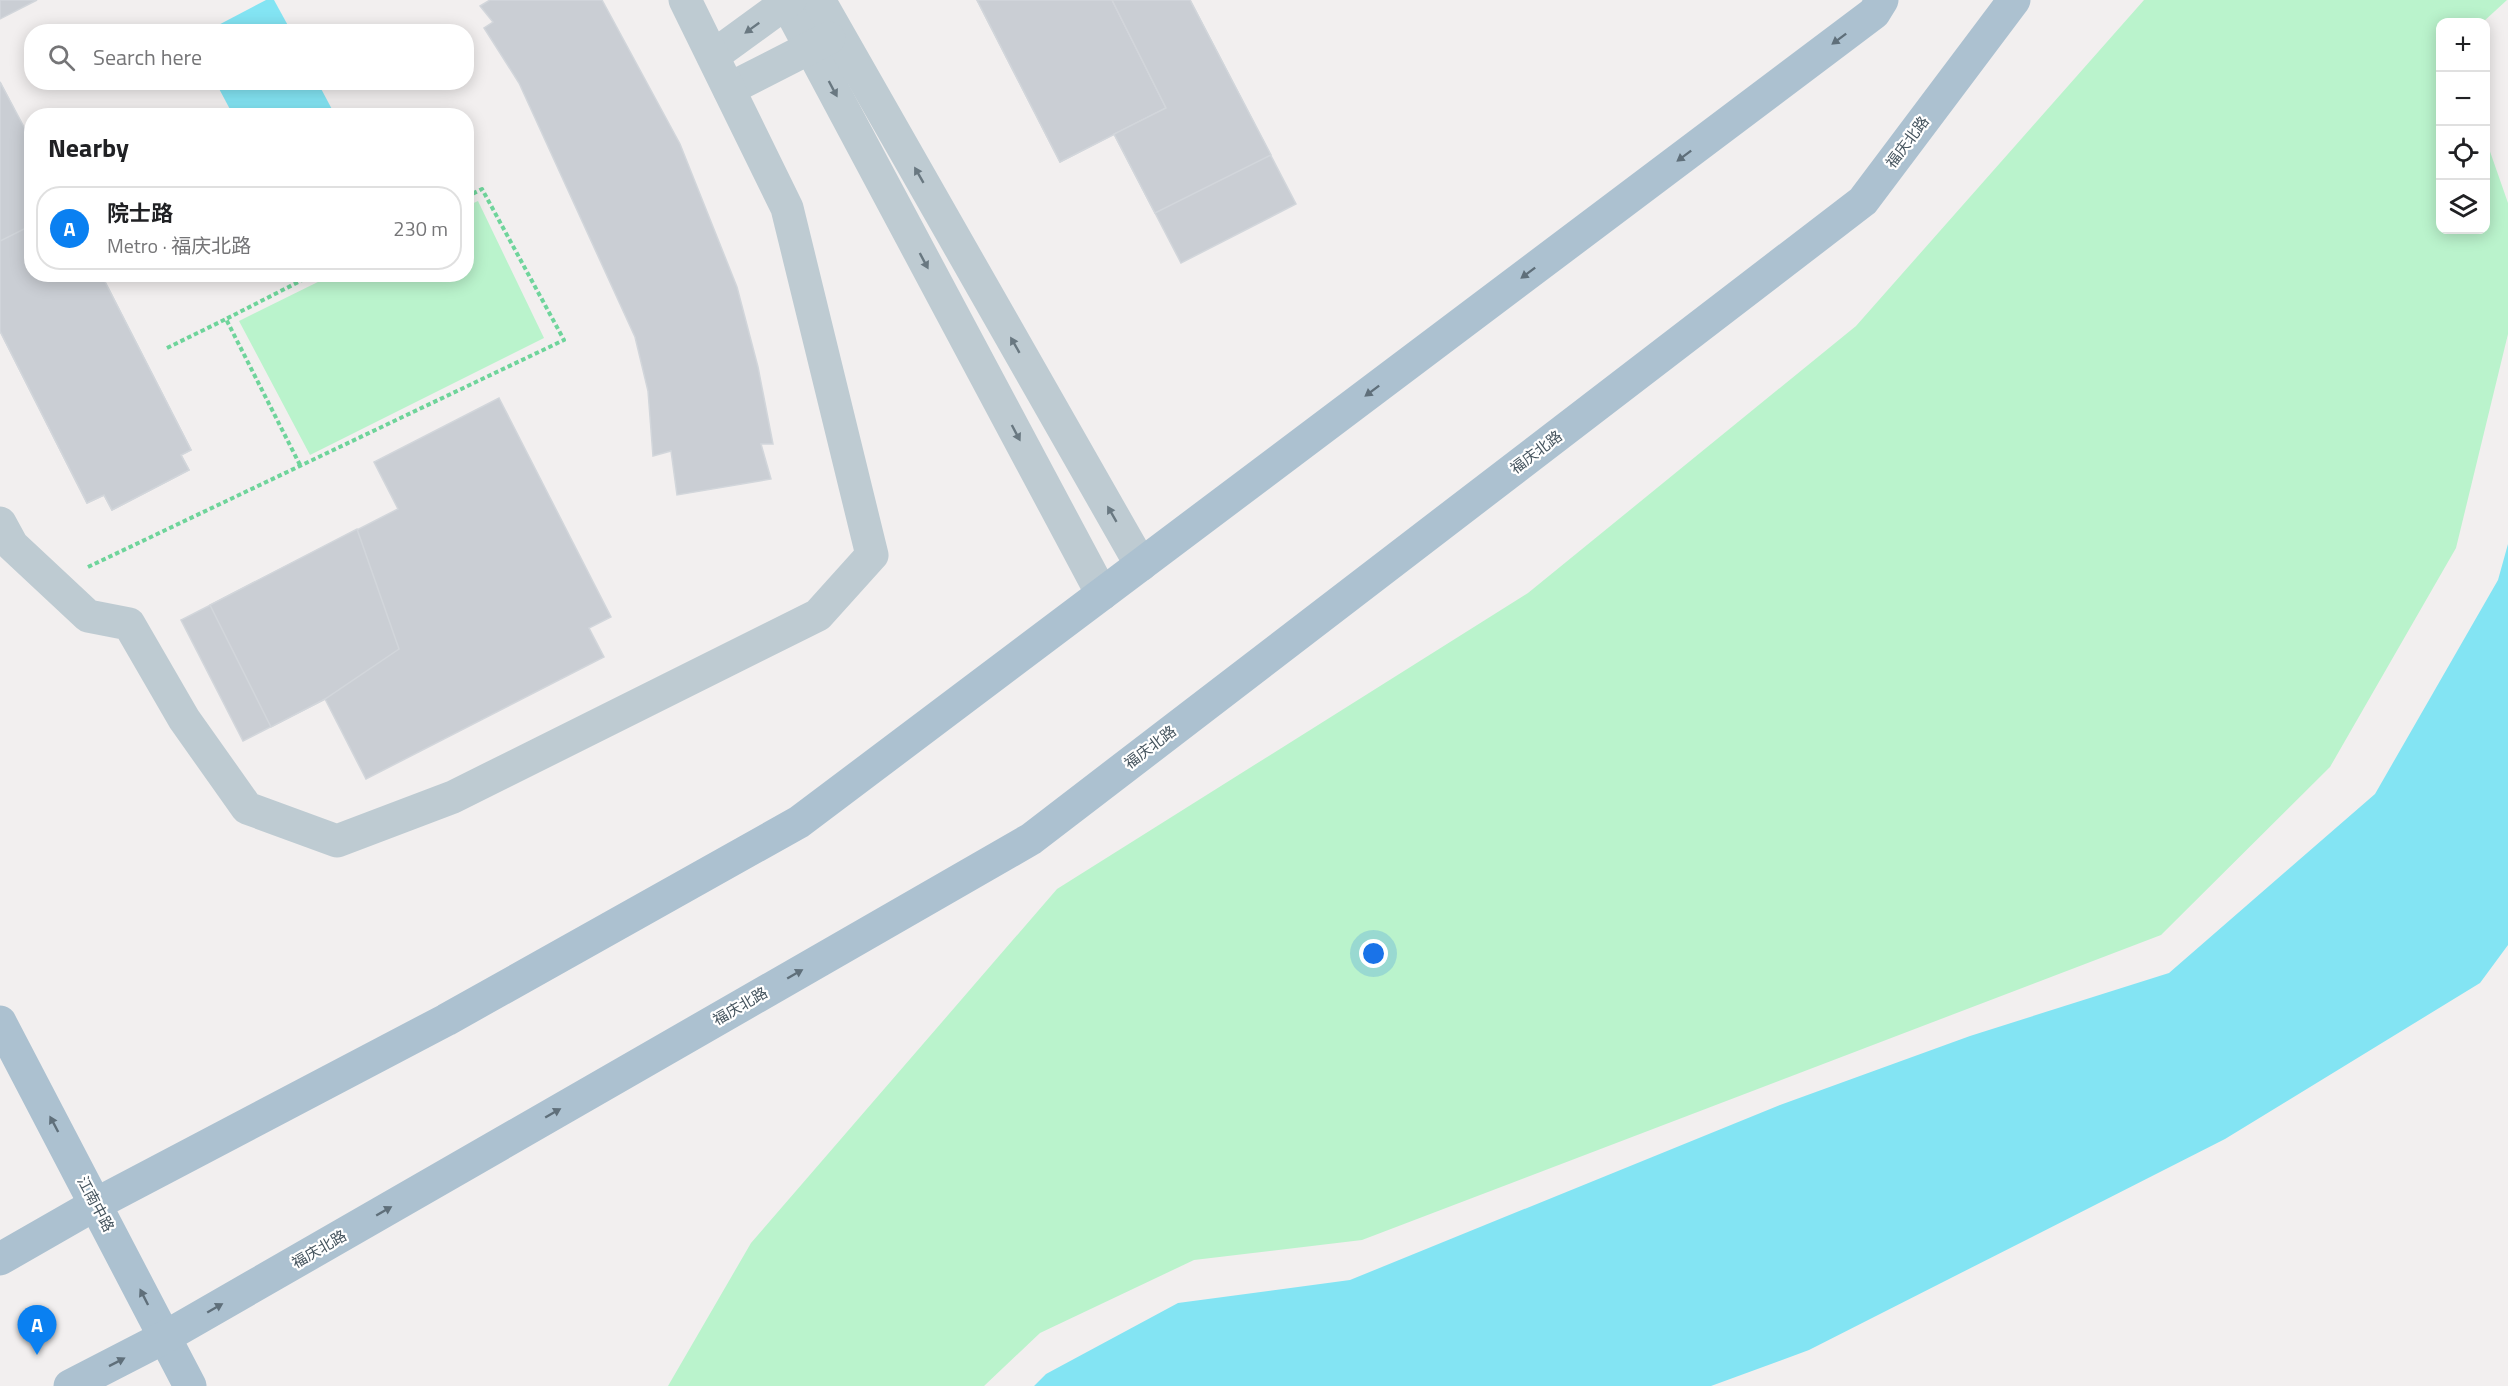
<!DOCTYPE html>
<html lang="en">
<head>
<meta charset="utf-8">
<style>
	:root { --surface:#fff; --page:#f6f6f6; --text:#202124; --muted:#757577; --line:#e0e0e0; --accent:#0a80f1 }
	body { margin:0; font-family:"Titillium Web","Noto Sans SC",sans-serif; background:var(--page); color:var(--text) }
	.controls { position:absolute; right:18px; top:18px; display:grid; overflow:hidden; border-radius:12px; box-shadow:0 3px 15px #0003 }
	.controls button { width:54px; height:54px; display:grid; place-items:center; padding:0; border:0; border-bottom:2px solid var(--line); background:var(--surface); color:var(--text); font:30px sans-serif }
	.you { position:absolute; left:1374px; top:954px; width:21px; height:21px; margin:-15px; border:4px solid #fff; border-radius:50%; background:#1a73e8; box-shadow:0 0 0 9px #1a73e833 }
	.badge { display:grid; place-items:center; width:39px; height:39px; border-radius:50%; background:var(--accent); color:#fff; font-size:20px; font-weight:700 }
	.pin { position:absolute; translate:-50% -50px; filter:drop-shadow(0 2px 3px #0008) }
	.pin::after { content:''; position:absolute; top:32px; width:21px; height:18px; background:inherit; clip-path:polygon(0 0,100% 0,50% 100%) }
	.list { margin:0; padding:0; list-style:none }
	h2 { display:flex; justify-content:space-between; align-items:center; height:78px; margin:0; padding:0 24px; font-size:26px }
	h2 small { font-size:20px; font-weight:400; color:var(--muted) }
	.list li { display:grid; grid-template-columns:39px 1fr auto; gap:18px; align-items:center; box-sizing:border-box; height:84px; margin:0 12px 12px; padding:0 12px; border:2px solid var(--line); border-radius:24px }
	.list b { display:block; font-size:22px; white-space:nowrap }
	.list p { margin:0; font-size:20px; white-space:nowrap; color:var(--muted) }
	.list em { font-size:20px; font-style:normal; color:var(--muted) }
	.icon { flex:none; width:33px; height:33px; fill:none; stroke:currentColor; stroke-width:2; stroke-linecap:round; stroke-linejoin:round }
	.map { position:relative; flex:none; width:2508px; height:1386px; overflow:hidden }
	.search { position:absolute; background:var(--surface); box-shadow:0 3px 15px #0003; left:24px; top:24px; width:450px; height:66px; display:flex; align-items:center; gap:15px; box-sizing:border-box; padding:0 21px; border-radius:24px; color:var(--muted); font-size:22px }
	.panel { position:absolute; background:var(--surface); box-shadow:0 3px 15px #0003; left:24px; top:108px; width:450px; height:174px; border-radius:24px }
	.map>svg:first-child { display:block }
	.green { fill:#baf3cc }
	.water { fill:#83e4f3 }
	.building { fill:#caced4; stroke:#d2d6db; stroke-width:1.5 }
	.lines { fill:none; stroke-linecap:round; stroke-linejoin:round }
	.path { stroke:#6fd49b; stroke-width:4; stroke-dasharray:4.5 3; stroke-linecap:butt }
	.minor { stroke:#becbd2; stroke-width:33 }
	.major { stroke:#acc1d0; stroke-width:33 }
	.oneway { fill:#697881 }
	.oneway2 { fill:#5f6f7a }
	.labels { text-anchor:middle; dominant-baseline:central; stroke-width:4.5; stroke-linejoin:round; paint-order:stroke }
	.street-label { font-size:15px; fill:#45545e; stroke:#fff }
</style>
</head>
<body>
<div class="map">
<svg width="2508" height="1386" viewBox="0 0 2508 1386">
	<rect width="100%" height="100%" fill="#f2efef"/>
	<g class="green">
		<polygon points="2144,0 2507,0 2483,22 2440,22 2440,230 2486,230 2486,140 2508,203 2508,334 2456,548 2330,767 2161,935 1362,1240 1194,1260 1040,1333 984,1386 668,1386 751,1243 1057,889 1528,593 1856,326"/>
		<polygon points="478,201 544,338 310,455 239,321 332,275 466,274 467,206"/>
	</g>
	<g class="water">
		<polygon points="266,0 274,0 291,31 207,31"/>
		<polygon points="216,83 318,83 335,115 233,115"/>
		<polygon points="2508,544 2508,945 2480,983 2225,1139 1809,1350 1711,1386 1034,1386 1046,1374 1178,1303 1350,1280 1780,1105 1970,1036 2169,973 2375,794 2498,580"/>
	</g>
	<g class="building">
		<polygon points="0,0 37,0 0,19"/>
		<polygon points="490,0 602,0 680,144 737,287 758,367 773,444 761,444 771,479 677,495 671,451 653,456 648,391 635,337 519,83 484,28 493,22 480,6"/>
		<polygon points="977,0 1190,0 1296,204 1181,263 1114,134 1060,162"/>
		<polygon points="977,0 1112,0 1166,108 1060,162"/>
		<polygon points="1112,0 1190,0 1271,155 1155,213 1114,134 1166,108"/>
		<polygon points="0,82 14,109 3,112 11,134 0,140"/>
		<polygon points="0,82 32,142 32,274 101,274 191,450 181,455 189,470 112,510 104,495 87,503 0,331"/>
		<polygon points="32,225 32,274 101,274 191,450 181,455 189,470 112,510 104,495 87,503 0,331 0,241"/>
		<polygon points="499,398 611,617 589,628 604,657 366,779 325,699 243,741 181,620 398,509 374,462"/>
		<polygon points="357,529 399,649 325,699 271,727 210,605"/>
	</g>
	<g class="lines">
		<g class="path">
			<polyline points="167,348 226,319"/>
			<polyline points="300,465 226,319 314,274"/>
			<polyline points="88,567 564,340 482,189 466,197"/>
		</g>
		<g class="minor">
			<polyline points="785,0 1102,594"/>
			<polyline points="819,0 1141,565"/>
			<polyline points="713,56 790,0"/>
			<polyline points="729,89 829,38"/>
			<polyline points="0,523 12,545 88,616 129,624 184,719 247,808 337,841 453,797 818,615 872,555 787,208 685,0"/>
		</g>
		<g class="major">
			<polyline points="0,1022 190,1386"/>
			<polyline points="0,1259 96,1204 446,1020 799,822 1874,13 1882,0"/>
			<polyline points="70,1386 165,1337 1031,839 1863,201 2014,0"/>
		</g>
	</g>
	<defs><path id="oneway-solid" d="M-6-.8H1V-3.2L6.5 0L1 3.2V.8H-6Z" transform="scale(1.5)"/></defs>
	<g class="oneway">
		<use href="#oneway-solid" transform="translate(752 28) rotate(144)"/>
		<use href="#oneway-solid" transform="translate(833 89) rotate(62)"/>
		<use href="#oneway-solid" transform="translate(919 175) rotate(-120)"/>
		<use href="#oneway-solid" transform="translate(924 261) rotate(62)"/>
		<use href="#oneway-solid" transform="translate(1015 345) rotate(-120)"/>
		<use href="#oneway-solid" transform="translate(1016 433) rotate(62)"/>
		<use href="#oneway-solid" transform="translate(1112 514) rotate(-120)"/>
	</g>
	<g class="oneway2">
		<use href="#oneway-solid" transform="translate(1839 39) rotate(143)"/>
		<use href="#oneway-solid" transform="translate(1684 156) rotate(143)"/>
		<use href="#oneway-solid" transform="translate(1528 273) rotate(143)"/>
		<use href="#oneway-solid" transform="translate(1372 391) rotate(143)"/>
		<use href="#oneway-solid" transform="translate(795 974) rotate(-30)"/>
		<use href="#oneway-solid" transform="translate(553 1113) rotate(-30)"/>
		<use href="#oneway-solid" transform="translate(54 1124) rotate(-118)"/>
		<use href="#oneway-solid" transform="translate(384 1211) rotate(-30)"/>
		<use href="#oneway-solid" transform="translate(144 1297) rotate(-117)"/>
		<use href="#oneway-solid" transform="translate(215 1308) rotate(-30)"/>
		<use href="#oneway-solid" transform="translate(117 1362) rotate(-27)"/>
	</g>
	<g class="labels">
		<g class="street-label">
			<text transform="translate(1907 142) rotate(-53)">福庆北路</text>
			<text transform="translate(1536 452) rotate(-37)">福庆北路</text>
			<text transform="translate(1150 747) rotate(-37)">福庆北路</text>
			<text transform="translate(740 1006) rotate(-30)">福庆北路</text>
			<text transform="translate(96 1204) rotate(62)">江南中路</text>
			<text transform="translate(319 1249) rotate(-30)">福庆北路</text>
		</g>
	</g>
</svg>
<div class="controls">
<button>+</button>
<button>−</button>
<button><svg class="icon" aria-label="locate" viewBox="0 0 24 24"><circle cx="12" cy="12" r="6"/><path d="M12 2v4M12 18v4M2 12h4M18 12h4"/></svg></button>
<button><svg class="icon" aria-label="layers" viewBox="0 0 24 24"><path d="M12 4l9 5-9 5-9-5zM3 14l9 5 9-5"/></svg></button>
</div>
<div class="you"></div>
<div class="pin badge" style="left:37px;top:1355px">A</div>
<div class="search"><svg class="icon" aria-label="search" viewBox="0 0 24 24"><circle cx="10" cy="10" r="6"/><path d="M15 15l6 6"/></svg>Search here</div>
<section class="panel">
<h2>Nearby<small></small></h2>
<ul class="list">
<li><span class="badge">A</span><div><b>院士路</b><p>Metro · 福庆北路</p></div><em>230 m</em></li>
</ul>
</section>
</div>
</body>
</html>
